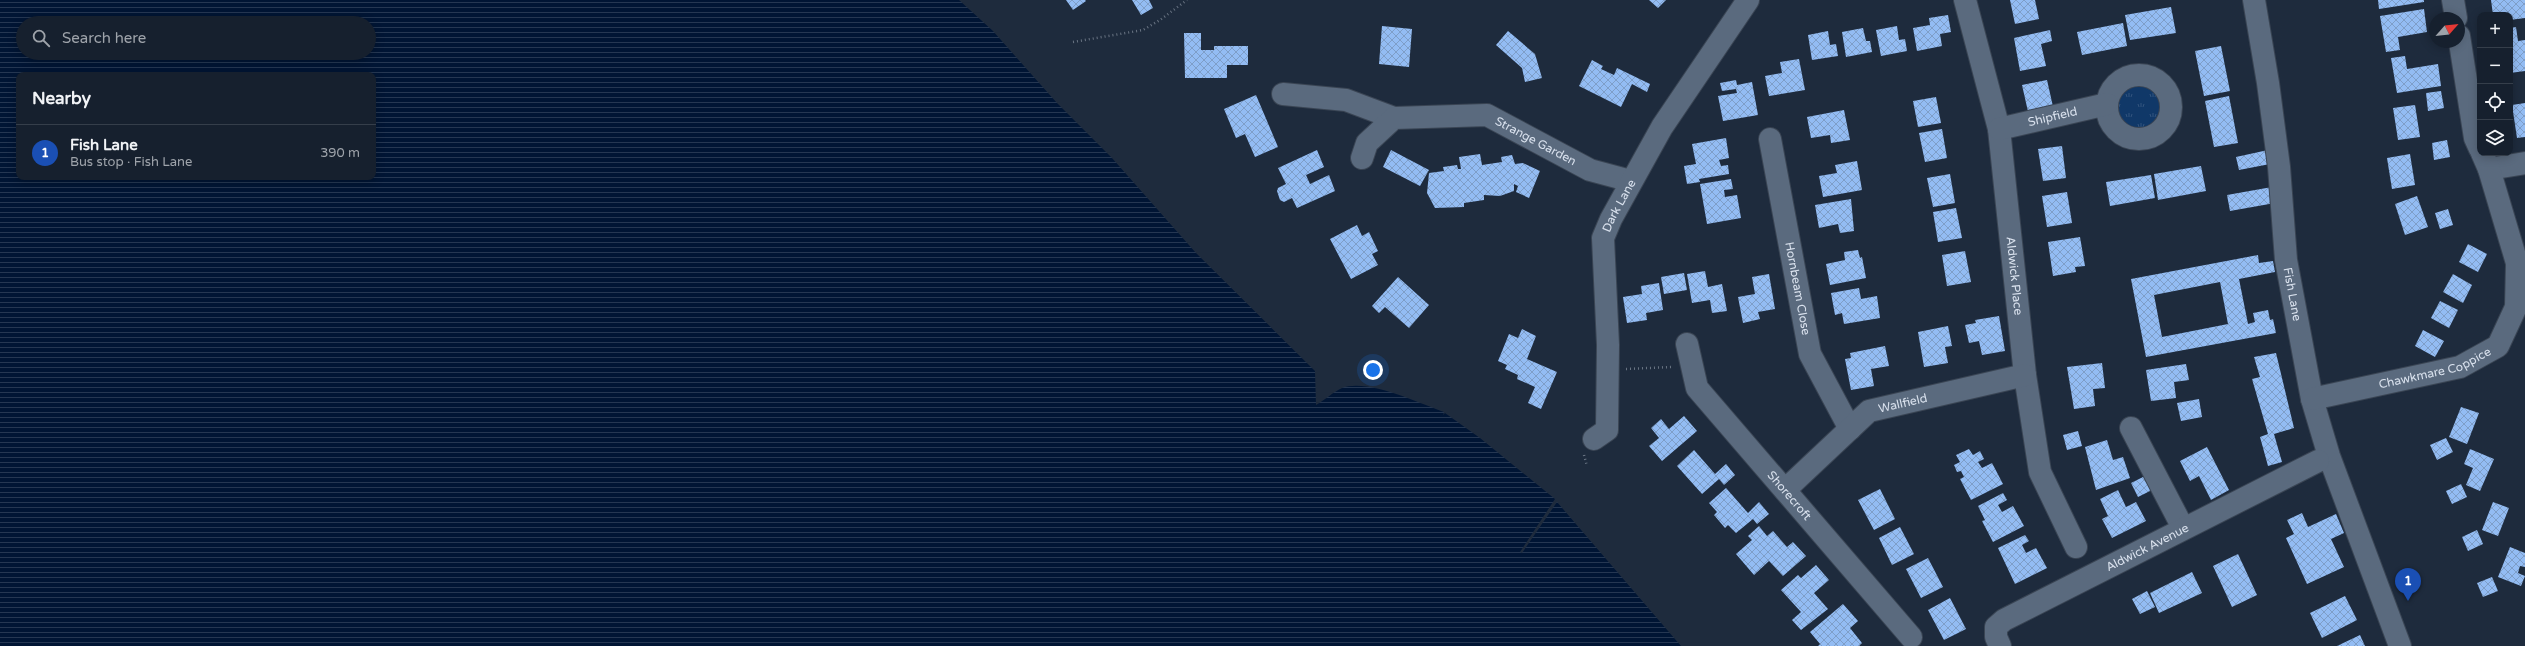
<!DOCTYPE html>
<html lang="en">
<head>
<meta charset="utf-8">
<style>
	:root { --surface:#16202e; --page:#232d3a; --text:#f1f3f6; --muted:#9ea3aa; --line:#353e4a; --accent:#db2777 }
	body { margin:0; font-family:"Varela Round",sans-serif; background:var(--page); color:var(--text) }
	.controls { position:absolute; right:12px; top:12px; display:grid; overflow:hidden; border-radius:8px; box-shadow:0 2px 10px #0003 }
	.controls button { width:36px; height:36px; display:grid; place-items:center; padding:0; border:0; border-bottom:1px solid var(--line); background:var(--surface); color:var(--text); font:20px sans-serif }
	.compass { position:absolute; left:2429px; top:12px; width:36px; height:36px; border-radius:50%; background:var(--surface); box-shadow:0 2px 10px #0003; rotate:63deg }
	.you { position:absolute; left:1373px; top:370px; width:14px; height:14px; margin:-10px; border:3px solid #fff; border-radius:50%; background:#1a73e8; box-shadow:0 0 0 6px #1a73e833 }
	.badge { display:grid; place-items:center; width:26px; height:26px; border-radius:50%; background:var(--accent); color:#fff; font-size:13px; font-weight:700 }
	.pin { position:absolute; translate:-50% -33px; filter:drop-shadow(0 1px 2px #0008) }
	.pin::after { content:''; position:absolute; top:21px; width:14px; height:12px; background:inherit; clip-path:polygon(0 0,100% 0,50% 100%) }
	.list { margin:0; padding:0; list-style:none }
	h2 { display:flex; justify-content:space-between; align-items:center; height:52px; margin:0; padding:0 16px; font-size:17px }
	h2 small { font-size:13px; font-weight:400; color:var(--muted) }
	.list li { display:grid; grid-template-columns:26px 1fr auto; gap:12px; align-items:center; box-sizing:border-box; height:56px; padding:0 16px; border-top:1px solid var(--line) }
	.list b { display:block; font-size:15px; white-space:nowrap }
	.list p { margin:0; font-size:13px; white-space:nowrap; color:var(--muted) }
	.list em { font-size:13px; font-style:normal; color:var(--muted) }
	.icon { flex:none; width:22px; height:22px; fill:none; stroke:currentColor; stroke-width:2; stroke-linecap:round; stroke-linejoin:round }
	.map { position:relative; flex:none; width:2525px; height:646px; overflow:hidden }
	.search { position:absolute; background:var(--surface); box-shadow:0 2px 10px #0003; left:16px; top:16px; width:360px; height:44px; display:flex; align-items:center; gap:10px; box-sizing:border-box; padding:0 14px; border-radius:22px; color:var(--muted); font-size:15px }
	.panel { position:absolute; background:var(--surface); box-shadow:0 2px 10px #0003; left:16px; top:72px; width:360px; height:108px; border-radius:8px }
	.map>svg:first-child { display:block }
	.grass { fill:url(#grass-tufts) }
	.water { fill:url(#water-rules); fill-rule:evenodd }
	.building { fill:url(#building-cross-hatch); fill-rule:evenodd }
	.lines { fill:none; stroke-linecap:round; stroke-linejoin:round }
	.minor-casing { stroke:#3a4554; stroke-width:24 }
	.path { stroke:#697483; stroke-width:2.5; stroke-dasharray:1 3; stroke-linecap:butt }
	.minor { stroke:#5a6a7e; stroke-width:22 }
	.labels { text-anchor:middle; dominant-baseline:central; stroke-width:4; stroke-linejoin:round; paint-order:stroke }
	.street-label { font-size:12px; fill:#dae2ee; stroke:#0e141b }
</style>
</head>
<body>
<div class="map">
<svg width="2525" height="646" viewBox="0 0 2525 646">
	<defs>
		<pattern id="grass-tufts" width="24" height="20" patternUnits="userSpaceOnUse"><rect width="24" height="20" fill="#103868"/><path d="M3 7l-1-3M5 7V3M7 7l1-3M15 17l-1-3M17 17v-4M19 17l1-3" fill="none" stroke="#32547e"/></pattern>
		<pattern id="water-rules" width="6" height="5" patternUnits="userSpaceOnUse"><rect width="6" height="5" fill="#001534"/><path d="M0 2.5h6" fill="none" stroke="#253752"/></pattern>
		<pattern id="building-cross-hatch" width="8" height="8" patternUnits="userSpaceOnUse"><rect width="8" height="8" fill="#93bcf3"/><path d="M0 0l8 8M0 8l8-8" fill="none" stroke="#7e9ec8"/></pattern>
	</defs>
	<rect width="100%" height="100%" fill="#1e2b3d"/>
	<circle class="grass" cx="2139" cy="107" r="27"/>
	<path class="water" d="M 0,0 L 959,0 L 993,31 L 1057,103 L 1112,158 L 1196,253 L 1315,371 L 1316,405 C 1325,400 1333,392 1342,388 C 1367,378 1419,403 1444,412 L 1443,415 L 1445,413 L 1480,438 L 1555,499 L 1520,552 L 1522,553 L 1557,502 L 1681,646 L 0,646 ZM 23,23 L 369,23 L 369,53 L 23,53 ZM 19,75 L 373,75 L 373,177 L 19,177 Z"/>
	<g class="building">
		<polygon points="1066,0 1085,0 1086,1 1073,10"/>
		<polygon points="1132,0 1149,0 1153,8 1141,15"/>
		<polygon points="1649,0 1666,0 1658,8"/>
		<polygon points="2010,0 2035,0 2039,19 2015,24"/>
		<polygon points="2378,0 2424,0 2424,2 2379,9"/>
		<polygon points="2491,0 2525,0 2525,18 2510,20 2510,15 2493,15"/>
		<polygon points="2171,7 2176,33 2130,40 2125,15"/>
		<polygon points="2424,9 2427,32 2398,37 2400,50 2386,52 2380,16"/>
		<polygon points="1948,15 1951,32 1940,34 1942,46 1917,51 1913,28 1930,25 1929,18"/>
		<polygon points="2123,23 2127,46 2082,55 2077,32"/>
		<polygon points="1382,26 1412,29 1409,67 1379,64"/>
		<polygon points="1897,26 1899,40 1905,39 1907,51 1881,56 1876,30"/>
		<polygon points="2516,27 2518,41 2525,40 2525,71 2510,73 2510,28"/>
		<polygon points="1863,28 1866,41 1870,41 1872,52 1846,57 1842,32"/>
		<polygon points="2050,30 2052,41 2041,44 2046,66 2020,71 2014,38"/>
		<polygon points="1508,31 1535,54 1542,78 1525,82 1522,68 1496,45"/>
		<polygon points="1828,31 1830,45 1836,44 1838,56 1812,60 1808,35"/>
		<polygon points="1184,33 1201,33 1201,50 1214,50 1214,46 1248,46 1248,65 1227,65 1227,78 1185,78"/>
		<polygon points="2221,46 2230,91 2204,96 2195,51"/>
		<polygon points="2405,56 2407,69 2438,64 2441,86 2397,93 2391,58"/>
		<polygon points="1799,59 1805,90 1769,96 1765,76 1782,73 1780,62"/>
		<polygon points="1592,60 1603,66 1601,69 1614,75 1617,68 1650,84 1647,92 1632,84 1621,107 1579,86"/>
		<polygon points="1736,80 1737,85 1752,82 1758,115 1723,121 1718,96 1737,93 1736,89 1722,91 1720,83"/>
		<polygon points="2047,80 2054,111 2029,116 2022,85"/>
		<polygon points="2441,91 2444,108 2428,111 2426,93"/>
		<polygon points="1256,95 1278,147 1255,157 1245,134 1236,138 1224,109"/>
		<polygon points="2229,96 2238,143 2214,147 2205,101"/>
		<polygon points="1936,97 1941,123 1918,127 1913,101"/>
		<polygon points="2525,103 2525,137 2517,138 2512,105"/>
		<polygon points="2415,105 2420,137 2398,140 2393,108"/>
		<polygon points="1844,110 1850,140 1831,143 1830,135 1811,138 1807,117"/>
		<polygon points="1942,129 1947,158 1925,162 1919,133"/>
		<polygon points="1726,138 1729,158 1719,160 1721,166 1728,165 1729,174 1699,179 1700,182 1687,184 1684,166 1696,164 1692,144"/>
		<polygon points="2447,140 2450,157 2434,160 2432,143"/>
		<polygon points="2062,146 2066,178 2043,181 2038,149"/>
		<polygon points="1317,150 1324,167 1306,175 1310,184 1329,175 1335,191 1297,208 1292,198 1284,202 1280,200 1277,191 1278,188 1286,184 1278,168"/>
		<polygon points="1391,150 1429,170 1420,186 1383,167"/>
		<polygon points="2268,150 2270,164 2239,170 2236,157"/>
		<polygon points="1480,154 1482,165 1502,162 1501,157 1512,155 1515,164 1523,163 1540,171 1529,198 1516,192 1518,186 1514,184 1514,191 1500,196 1484,195 1484,200 1464,203 1464,207 1435,208 1427,193 1429,173 1444,171 1443,167 1457,165 1458,169 1461,169 1459,157"/>
		<polygon points="2410,154 2415,185 2392,189 2387,158"/>
		<polygon points="1857,161 1862,190 1823,197 1819,176 1837,173 1835,165"/>
		<polygon points="2201,166 2206,191 2158,200 2154,174"/>
		<polygon points="1950,174 1955,203 1933,207 1927,178"/>
		<polygon points="2151,175 2155,198 2110,206 2106,182"/>
		<polygon points="1731,179 1733,189 1724,190 1725,197 1737,195 1741,218 1707,224 1700,184"/>
		<polygon points="2272,187 2275,203 2230,211 2227,195"/>
		<polygon points="2067,192 2072,223 2047,227 2042,196"/>
		<polygon points="2417,196 2428,227 2405,235 2395,204"/>
		<polygon points="1851,199 1854,231 1840,233 1838,224 1819,228 1815,205"/>
		<polygon points="1956,208 1962,238 1938,242 1933,212"/>
		<polygon points="2448,209 2453,225 2440,229 2435,213"/>
		<polygon points="1357,225 1362,236 1369,232 1378,251 1372,254 1378,265 1351,279 1330,239"/>
		<polygon points="2080,237 2085,266 2075,267 2076,272 2053,276 2048,242"/>
		<polygon points="2468,244 2487,254 2478,272 2459,262"/>
		<polygon points="1858,250 1860,258 1862,257 1866,278 1830,285 1826,264 1845,260 1844,252"/>
		<polygon points="1965,251 1971,282 1947,286 1942,255"/>
		<path d="M 2258,255 L 2259,263 L 2273,261 L 2275,272 L 2239,279 L 2248,324 L 2255,322 L 2253,313 L 2268,310 L 2270,320 L 2273,319 L 2276,333 L 2146,357 L 2131,279 ZM 2220,282 L 2228,324 L 2162,337 L 2154,295 Z"/>
		<polygon points="1705,271 1708,287 1722,284 1727,311 1712,313 1710,300 1692,303 1687,274"/>
		<polygon points="1684,273 1687,290 1664,294 1661,277"/>
		<polygon points="1769,274 1775,309 1758,312 1760,319 1743,323 1738,297 1755,294 1752,277"/>
		<polygon points="2453,274 2472,285 2463,303 2443,292"/>
		<polygon points="1398,277 1429,305 1409,328 1385,307 1379,313 1372,306"/>
		<polygon points="1659,283 1663,310 1646,313 1647,320 1627,323 1623,297 1642,294 1641,286"/>
		<polygon points="1859,288 1861,299 1877,296 1880,318 1844,324 1842,313 1835,315 1831,293"/>
		<polygon points="2440,301 2458,310 2449,328 2431,318"/>
		<polygon points="1999,316 2005,351 1982,355 1979,341 1969,343 1965,325 1976,323 1975,320"/>
		<polygon points="1948,326 1952,346 1945,347 1948,363 1924,367 1918,332"/>
		<polygon points="1522,329 1536,336 1527,359 1557,372 1541,409 1528,403 1535,387 1517,379 1518,375 1505,369 1507,365 1498,361 1509,334 1518,338"/>
		<polygon points="2423,330 2444,341 2435,357 2415,346"/>
		<polygon points="1885,346 1889,366 1871,369 1874,386 1851,390 1845,359 1851,358 1850,353"/>
		<polygon points="2276,353 2294,428 2274,434 2282,462 2268,466 2260,437 2268,434 2252,379 2260,377 2254,357"/>
		<polygon points="2102,363 2105,388 2093,389 2095,406 2074,409 2067,367"/>
		<polygon points="2186,364 2189,380 2174,382 2176,398 2151,401 2146,370"/>
		<polygon points="2199,399 2202,417 2181,421 2177,403"/>
		<polygon points="2461,407 2479,413 2467,444 2449,437"/>
		<polygon points="1684,416 1697,431 1662,461 1649,446 1659,438 1651,428 1661,419 1669,429"/>
		<polygon points="2078,431 2082,446 2067,450 2063,435"/>
		<polygon points="2446,438 2453,452 2437,460 2430,445"/>
		<polygon points="2107,440 2113,460 2123,457 2130,478 2096,490 2085,447"/>
		<polygon points="2207,447 2229,490 2211,500 2199,476 2190,481 2180,461"/>
		<polygon points="1969,449 1973,455 1980,451 1984,459 1978,462 1982,468 1992,463 2003,484 1971,500 1960,479 1964,477 1961,471 1957,472 1954,465 1960,462 1956,455"/>
		<polygon points="2470,449 2494,459 2480,491 2466,485 2473,468 2464,464"/>
		<polygon points="1694,450 1715,474 1726,464 1735,475 1724,485 1719,479 1702,494 1677,466"/>
		<polygon points="2145,476 2152,490 2138,497 2131,483"/>
		<polygon points="2461,484 2467,497 2452,504 2446,491"/>
		<polygon points="1726,488 1748,513 1759,502 1769,514 1757,524 1753,519 1736,533 1728,525 1725,528 1714,515 1717,512 1709,503"/>
		<polygon points="1880,489 1895,519 1874,530 1858,500"/>
		<polygon points="2118,490 2126,507 2136,502 2146,521 2112,538 2102,519 2108,516 2100,499"/>
		<polygon points="2003,493 2007,500 1998,505 2002,512 2013,506 2024,526 1993,542 1982,521 1985,520 1978,506"/>
		<polygon points="2493,502 2509,508 2498,536 2482,530"/>
		<polygon points="2302,513 2308,527 2336,514 2344,533 2331,539 2344,567 2307,584 2286,538 2294,534 2287,520"/>
		<polygon points="1759,526 1767,536 1773,531 1787,547 1793,542 1806,556 1783,576 1769,561 1754,575 1736,554 1752,540 1748,536"/>
		<polygon points="1900,527 1914,554 1892,565 1879,538"/>
		<polygon points="2477,530 2483,544 2468,551 2462,537"/>
		<polygon points="2025,535 2029,541 2022,545 2026,553 2036,548 2047,568 2015,584 1998,548"/>
		<polygon points="2510,547 2525,553 2525,567 2520,566 2518,573 2525,576 2521,586 2498,577"/>
		<polygon points="2238,554 2257,595 2232,607 2213,566"/>
		<polygon points="1928,558 1943,587 1921,598 1906,569"/>
		<polygon points="1816,565 1829,580 1814,593 1828,609 1801,630 1792,620 1801,612 1781,590 1798,575 1801,578"/>
		<polygon points="2192,572 2202,593 2159,613 2150,593"/>
		<polygon points="2492,577 2498,591 2483,597 2477,583"/>
		<polygon points="2147,591 2155,607 2140,614 2132,599"/>
		<polygon points="2345,596 2357,620 2322,638 2310,613"/>
		<polygon points="1950,598 1966,629 1944,640 1928,610"/>
		<polygon points="1843,604 1858,621 1850,628 1862,643 1859,646 1818,646 1820,644 1810,632"/>
		<polygon points="2360,635 2365,646 2337,646"/>
	</g>
	<g class="lines">
		<g class="minor-casing">
			<g id="minor">
				<path id="s1" d="M 1965,0 L 1999,129 L 2025,375 L 2040,472 L 2076,547"/>
				<path id="s2" d="M 2254,0 L 2268,83 L 2279,167 L 2286,260 L 2312,399 L 2329,456 L 2400,646"/>
				<polyline points="2453,0 2456,18"/>
				<polyline points="2459,36 2475,138 2480,149"/>
				<circle cx="2139" cy="107" r="32"/>
				<polyline points="1283,94 1346,100 1394,118"/>
				<path id="s3" d="M 1999,129 L 2107,104"/>
				<path id="s4" d="M 1770,139 L 1810,354 L 1850,429"/>
				<path id="s5" d="M 1362,158 L 1367,143 L 1394,118 L 1487,115 L 1590,170 L 1631,181"/>
				<polyline points="2489,169 2525,163"/>
				<path id="s6" d="M 1687,344 L 1697,388 L 1911,637"/>
				<path id="s7" d="M 2312,399 L 2460,367 L 2498,346 L 2516,307 L 2517,263 L 2489,169 L 2482,153"/>
				<polyline points="2131,428 2183,528"/>
				<path id="s8" d="M 1594,439 L 1607,430 L 1608,345 L 1603,238 L 1611,219 L 1662,127 L 1748,0"/>
				<path id="s9" d="M 1785,490 L 1869,411 L 2025,375"/>
				<path id="s10" d="M 2000,646 L 1996,637 L 1996,627 L 2004,620 L 2318,461"/>
			</g>
		</g>
		<g class="path">
			<polyline points="1073,42 1143,30 1160,20 1187,0"/>
			<polyline points="1626,369 1671,367"/>
			<polyline points="1584,455 1587,466"/>
		</g>
		<use href="#minor" class="minor"/>
	</g>
	<g class="labels">
		<g class="street-label">
			<text stroke="none"><textPath href="#s3" startOffset="55">Shipfield</textPath></text>
			<text stroke="none"><textPath href="#s5" startOffset="201">Strange Garden</textPath></text>
			<text stroke="none"><textPath href="#s8" startOffset="244">Dark Lane</textPath></text>
			<text stroke="none"><textPath href="#s1" startOffset="281">Aldwick Place</textPath></text>
			<text stroke="none"><textPath href="#s4" startOffset="152">Hornbeam Close</textPath></text>
			<text stroke="none"><textPath href="#s2" startOffset="297">Fish Lane</textPath></text>
			<text stroke="none"><textPath href="#s7" startOffset="127">Chawkmare Coppice</textPath></text>
			<text stroke="none"><textPath href="#s9" startOffset="150">Wallfield</textPath></text>
			<text stroke="none"><textPath href="#s6" startOffset="187">Shorecroft</textPath></text>
			<text stroke="none"><textPath href="#s10" startOffset="191">Aldwick Avenue</textPath></text>
		</g>
	</g>
</svg>
<div class="controls">
<button>+</button>
<button>−</button>
<button><svg class="icon" aria-label="locate" viewBox="0 0 24 24"><circle cx="12" cy="12" r="6"/><path d="M12 2v4M12 18v4M2 12h4M18 12h4"/></svg></button>
<button><svg class="icon" aria-label="layers" viewBox="0 0 24 24"><path d="M12 4l9 5-9 5-9-5zM3 14l9 5 9-5"/></svg></button>
</div>
<svg class="compass" viewBox="-18 -18 36 36"><path d="M0-13l5 13h-10z" fill="#e53935"/><path d="M0 13l5-13h-10z" fill="#9ea3aa"/></svg>
<div class="you"></div>
<div class="pin badge" style="left:2408px;top:601px;background:#1a4fb4">1</div>
<div class="search"><svg class="icon" aria-label="search" viewBox="0 0 24 24"><circle cx="10" cy="10" r="6"/><path d="M15 15l6 6"/></svg>Search here</div>
<section class="panel">
<h2>Nearby<small></small></h2>
<ul class="list">
<li><span class="badge" style="background:#1a4fb4">1</span><div><b>Fish Lane</b><p>Bus stop · Fish Lane</p></div><em>390 m</em></li>
</ul>
</section>
</div>
</body>
</html>
